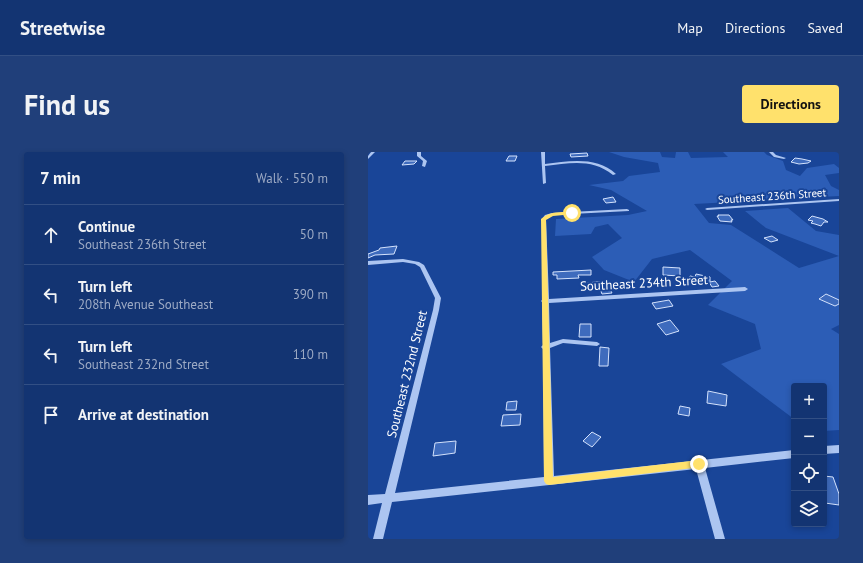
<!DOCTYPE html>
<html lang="en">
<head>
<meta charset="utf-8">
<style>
	:root { --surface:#133472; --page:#203f7a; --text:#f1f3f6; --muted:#9daac4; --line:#324f84; --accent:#ffe16c }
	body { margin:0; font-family:"PT Sans",sans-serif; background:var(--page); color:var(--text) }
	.controls { position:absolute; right:12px; bottom:12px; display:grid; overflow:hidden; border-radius:4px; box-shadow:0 2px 6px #0003 }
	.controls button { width:36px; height:36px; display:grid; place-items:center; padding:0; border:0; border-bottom:1px solid var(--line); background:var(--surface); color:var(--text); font:20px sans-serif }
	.stop { position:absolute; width:12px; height:12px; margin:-9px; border:3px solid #ffe16c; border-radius:50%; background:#fff }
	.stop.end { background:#ffe16c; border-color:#fff; box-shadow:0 1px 4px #0008 }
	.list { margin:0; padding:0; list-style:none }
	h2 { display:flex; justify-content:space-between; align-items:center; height:52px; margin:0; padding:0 16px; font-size:17px }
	h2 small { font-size:13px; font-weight:400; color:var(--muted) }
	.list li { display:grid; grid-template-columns:26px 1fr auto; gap:12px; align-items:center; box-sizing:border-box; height:60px; padding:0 16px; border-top:1px solid var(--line) }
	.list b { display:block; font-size:15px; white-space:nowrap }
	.list p { margin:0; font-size:13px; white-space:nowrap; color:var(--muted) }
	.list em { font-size:13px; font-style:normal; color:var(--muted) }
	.icon { flex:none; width:22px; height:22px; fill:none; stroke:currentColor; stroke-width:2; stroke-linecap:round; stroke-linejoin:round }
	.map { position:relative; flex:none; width:471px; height:387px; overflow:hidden; border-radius:4px }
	header { display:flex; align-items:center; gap:24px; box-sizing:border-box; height:56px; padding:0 20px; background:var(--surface); border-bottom:1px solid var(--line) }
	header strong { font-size:19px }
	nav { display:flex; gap:22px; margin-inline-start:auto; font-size:14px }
	.intro { display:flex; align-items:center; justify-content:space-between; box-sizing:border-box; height:96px; padding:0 24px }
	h1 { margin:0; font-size:28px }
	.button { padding:10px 18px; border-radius:4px; background:var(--accent); color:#111; font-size:14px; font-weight:700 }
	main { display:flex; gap:24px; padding:0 24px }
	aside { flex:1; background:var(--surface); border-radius:4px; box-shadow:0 2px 6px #0003 }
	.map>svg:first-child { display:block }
	.green { fill:#2c5db6 }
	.building { fill:#3e6bbd; stroke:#d4e2fc }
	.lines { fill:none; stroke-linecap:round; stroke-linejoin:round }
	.minor { fill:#acc5f1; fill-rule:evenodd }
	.route { fill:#ffe16c }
	.labels { text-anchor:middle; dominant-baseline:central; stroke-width:4; stroke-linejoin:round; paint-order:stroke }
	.far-street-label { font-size:11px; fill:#fff; stroke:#194598 }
	.street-label { font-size:13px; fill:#fff; stroke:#194598 }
</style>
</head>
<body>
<header>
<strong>Streetwise</strong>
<nav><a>Map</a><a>Directions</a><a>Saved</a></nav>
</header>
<div class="intro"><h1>Find us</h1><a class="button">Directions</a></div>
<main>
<aside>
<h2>7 min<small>Walk · 550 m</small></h2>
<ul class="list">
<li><svg class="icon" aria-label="ahead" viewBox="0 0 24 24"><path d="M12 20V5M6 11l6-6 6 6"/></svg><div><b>Continue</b><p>Southeast 236th Street</p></div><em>50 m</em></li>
<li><svg class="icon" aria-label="left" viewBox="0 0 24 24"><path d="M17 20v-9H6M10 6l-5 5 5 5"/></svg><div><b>Turn left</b><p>208th Avenue Southeast</p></div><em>390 m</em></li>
<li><svg class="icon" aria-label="left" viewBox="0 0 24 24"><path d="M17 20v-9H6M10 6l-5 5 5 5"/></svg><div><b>Turn left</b><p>Southeast 232nd Street</p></div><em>110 m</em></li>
<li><svg class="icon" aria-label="arrive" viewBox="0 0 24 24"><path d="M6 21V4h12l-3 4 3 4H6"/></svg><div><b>Arrive at destination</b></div></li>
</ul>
</aside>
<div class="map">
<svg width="471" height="387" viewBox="0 0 471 387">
	<rect width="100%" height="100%" fill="#194598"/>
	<g class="green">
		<polygon points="241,0 292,0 294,5 307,6 308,0 320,0 323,6 360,5 355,0 396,0 399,3 415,9 418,18 432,24 439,16 466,12 471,16 471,21 457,23 463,34 471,38 471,44 326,52 341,71 363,73 431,116 471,104 471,173 463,177 471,182 471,278 456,279 456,234 426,234 426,267 353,212 393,197 387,172 340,153 364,129 322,98 284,107 266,130 236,118 224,105 254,86 240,72 227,75 223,82 187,84 188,67 260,63 279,59 243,38 221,33 255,29 261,24 292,20 290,11 256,5"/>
		<polygon points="420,56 448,79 471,83 471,104 398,76 377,59"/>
	</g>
	<g class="building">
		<polygon points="219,1 220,4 203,5 202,2"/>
		<polygon points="141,4 149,4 147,9 138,9"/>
		<polygon points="427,6 434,7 443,9 440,11 431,12 423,10"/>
		<polygon points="37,9 49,9 46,12 34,13"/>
		<polygon points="245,45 248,50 238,51 235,47"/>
		<polygon points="350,63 361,63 365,68 363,68 364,70 352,69 349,64 351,64"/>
		<polygon points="444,64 455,67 460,70 456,70 453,74 447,72 443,71 445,69 440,68"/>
		<polygon points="404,84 410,88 403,90 396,86"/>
		<polygon points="29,94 26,102 7,103 0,106 0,102 11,98 12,96"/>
		<polygon points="295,115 312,116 312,124 295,123"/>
		<polygon points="223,118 223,123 210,123 211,126 189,127 189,123 185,123 185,120"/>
		<polygon points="328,122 342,125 342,130 347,129 351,134 344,135 341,130 321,127 322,124 327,125"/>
		<polygon points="238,129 244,141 234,142 232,137 222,139 219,131"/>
		<polygon points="458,142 471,148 471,152 467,154 451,147"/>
		<polygon points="301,148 305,154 288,157 284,151"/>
		<polygon points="302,168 311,179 298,183 289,172"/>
		<polygon points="212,172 223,172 223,185 211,185"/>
		<polygon points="232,195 241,196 240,214 231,214"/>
		<polygon points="340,239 359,243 358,254 339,251"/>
		<polygon points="149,249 148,258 138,258 139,250"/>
		<polygon points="312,254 322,256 321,264 310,262"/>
		<polygon points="153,262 152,273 133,274 135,263"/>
		<polygon points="224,280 233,285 224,295 215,289"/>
		<polygon points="88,289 87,301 65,304 67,291"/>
		<polygon points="456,324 465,325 471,342 471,353 457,351"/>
	</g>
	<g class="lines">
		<g class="minor">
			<polygon points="3,0 7,0 0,7 0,4"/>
			<polygon points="49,0 53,0 53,4 59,9 57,15 54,14 55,9 49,4"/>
			<path d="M 173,0 L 177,0 L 177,12 C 201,9 229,4 248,22 L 245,23 C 224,6 202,11 177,14 L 178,31 L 175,32 Z"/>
			<polygon points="401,0 405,0 408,3 418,6 416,7 406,5"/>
			<polygon points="471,47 471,49 339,58 337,57 339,56"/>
			<polygon points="259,57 261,58 261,59 185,63 178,67 181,147 377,135 380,137 377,139 181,151 182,191 195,187 229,190 232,192 229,194 195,191 182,196 186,324 426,298 426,306 337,316 357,387 347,387 328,317 24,350 15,387 5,387 14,351 0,353 0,343 17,342 65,158 67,146 52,115 47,112 35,110 0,113 0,109 35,107 51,110 56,113 73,146 71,158 27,341 176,325 175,197 173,195 175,193 174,150 173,149 174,148 174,67 177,63 184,61"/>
			<polygon points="471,293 471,301 456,302 456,294"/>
		</g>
	</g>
	<path class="route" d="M 204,60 L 206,62 L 185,64 L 178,68 L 185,325 L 331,308 L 334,309 L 335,312 L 334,315 L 181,333 L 178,332 L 176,329 L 173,67 C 181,59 194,60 204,60 Z"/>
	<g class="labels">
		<g class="far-street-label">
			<text transform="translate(404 44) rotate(-4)">Southeast 236th Street</text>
		</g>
		<g class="street-label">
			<text transform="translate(276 131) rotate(-3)">Southeast 234th Street</text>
			<text transform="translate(39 222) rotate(-76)">Southeast 232nd Street</text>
		</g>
	</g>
</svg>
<div class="controls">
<button>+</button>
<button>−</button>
<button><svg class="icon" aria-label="locate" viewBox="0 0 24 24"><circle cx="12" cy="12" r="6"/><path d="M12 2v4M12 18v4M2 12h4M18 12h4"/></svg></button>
<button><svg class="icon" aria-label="layers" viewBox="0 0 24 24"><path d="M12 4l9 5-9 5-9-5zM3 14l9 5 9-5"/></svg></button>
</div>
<div class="stop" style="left:204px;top:61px"></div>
<div class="stop end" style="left:331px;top:312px"></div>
</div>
</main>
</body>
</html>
